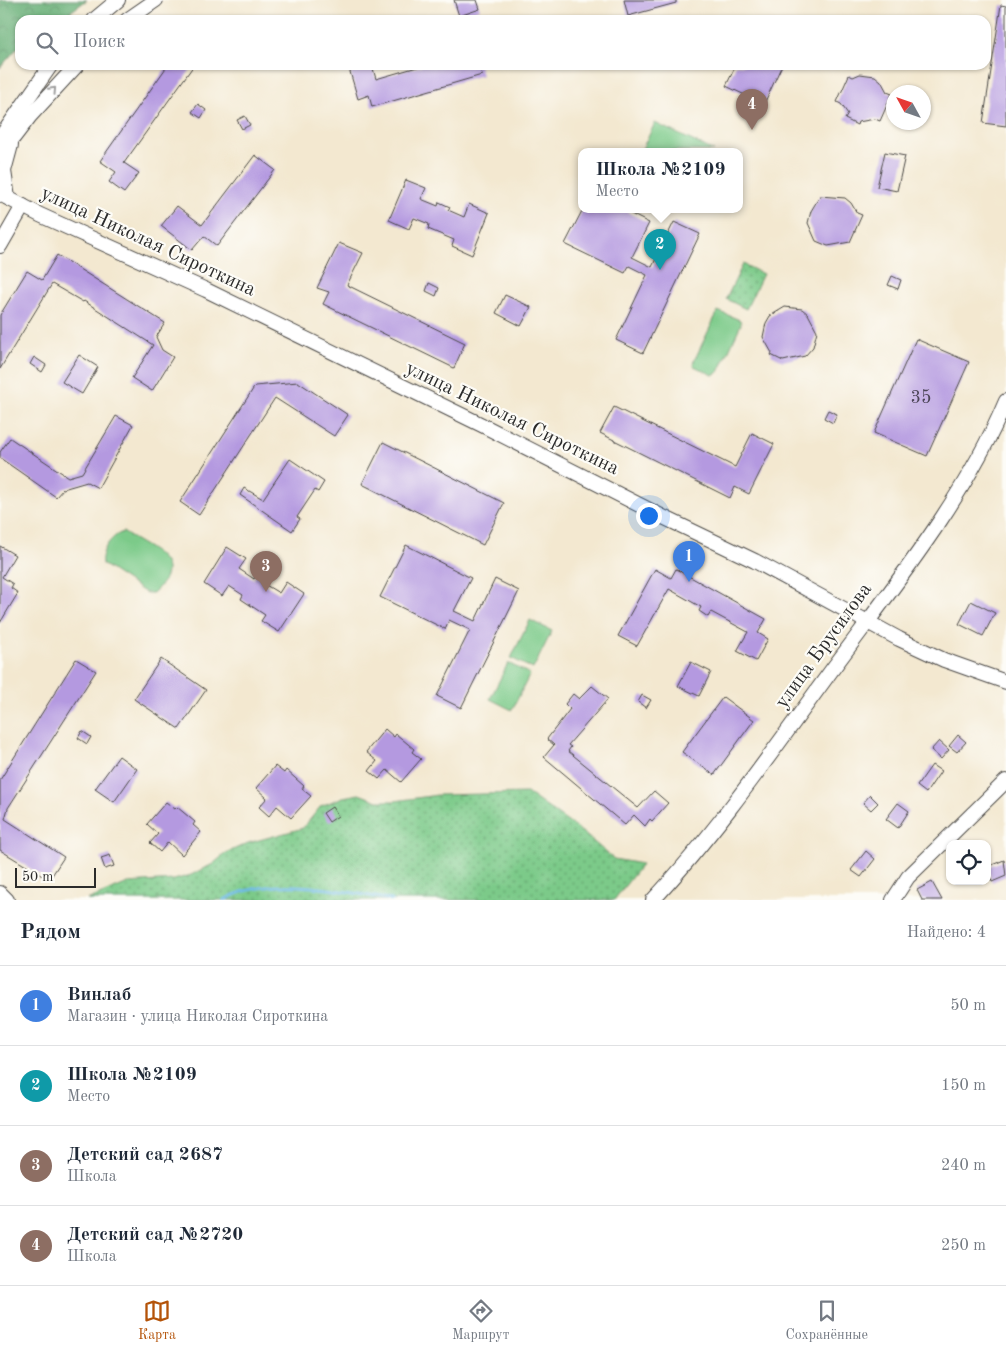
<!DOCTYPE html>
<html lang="ru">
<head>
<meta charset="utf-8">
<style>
	:root { --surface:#fff; --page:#f6f6f7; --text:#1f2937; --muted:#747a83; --line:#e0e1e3; --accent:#b45309 }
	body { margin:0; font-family:"Old Standard TT",serif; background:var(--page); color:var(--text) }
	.controls { position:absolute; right:15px; bottom:15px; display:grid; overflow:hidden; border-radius:10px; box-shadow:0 1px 4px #0004 }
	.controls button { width:45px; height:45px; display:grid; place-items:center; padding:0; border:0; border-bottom:1px solid var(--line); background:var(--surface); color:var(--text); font:25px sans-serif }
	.compass { position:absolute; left:886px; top:85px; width:45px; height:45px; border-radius:50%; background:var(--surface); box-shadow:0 1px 4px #0004; rotate:310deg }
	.scale { position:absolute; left:15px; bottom:12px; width:81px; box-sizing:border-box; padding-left:5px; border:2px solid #2b2b2b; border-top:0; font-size:14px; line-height:18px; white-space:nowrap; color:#2b2b2b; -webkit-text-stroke:4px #fdfcf7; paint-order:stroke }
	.you { position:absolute; left:648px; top:515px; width:18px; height:18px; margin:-12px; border:4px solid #fff; border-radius:50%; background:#1a73e8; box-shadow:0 0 0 8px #1a73e833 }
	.badge { display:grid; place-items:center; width:32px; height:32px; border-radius:50%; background:var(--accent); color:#fff; font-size:16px; font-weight:700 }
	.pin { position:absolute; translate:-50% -41px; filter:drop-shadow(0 1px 2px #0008) }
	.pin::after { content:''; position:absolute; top:26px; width:18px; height:15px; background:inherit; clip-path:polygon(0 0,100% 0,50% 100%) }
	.popup { position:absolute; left:578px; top:148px; width:165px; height:65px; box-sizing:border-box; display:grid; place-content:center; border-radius:10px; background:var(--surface); filter:drop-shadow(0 1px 4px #0005); font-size:16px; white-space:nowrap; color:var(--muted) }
	.popup b { font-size:19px; color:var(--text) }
	.popup::after { content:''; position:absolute; left:50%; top:100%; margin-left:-10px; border:10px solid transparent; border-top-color:var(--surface) }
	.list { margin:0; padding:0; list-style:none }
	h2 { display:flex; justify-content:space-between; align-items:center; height:65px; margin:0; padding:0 20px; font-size:21px }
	h2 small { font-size:16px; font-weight:400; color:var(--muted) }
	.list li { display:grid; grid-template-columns:32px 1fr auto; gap:15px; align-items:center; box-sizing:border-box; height:80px; padding:0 20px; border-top:1px solid var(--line) }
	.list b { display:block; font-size:19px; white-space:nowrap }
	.list p { margin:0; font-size:16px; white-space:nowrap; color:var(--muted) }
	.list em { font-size:16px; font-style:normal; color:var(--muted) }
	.icon { flex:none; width:28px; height:28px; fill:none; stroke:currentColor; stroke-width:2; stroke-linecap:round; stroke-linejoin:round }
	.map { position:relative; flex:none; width:1006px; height:900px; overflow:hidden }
	.search { position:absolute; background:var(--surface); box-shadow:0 1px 4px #0004; left:15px; right:15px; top:15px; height:55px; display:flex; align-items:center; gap:12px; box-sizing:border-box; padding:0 18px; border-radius:15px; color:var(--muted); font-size:19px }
	.sheet { height:385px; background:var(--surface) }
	nav { display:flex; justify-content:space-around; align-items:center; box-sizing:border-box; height:70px; border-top:1px solid var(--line); background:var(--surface); font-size:14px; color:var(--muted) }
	nav a { display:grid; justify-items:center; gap:2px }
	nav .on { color:var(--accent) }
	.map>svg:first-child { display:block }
	.forest { fill:url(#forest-crowns); stroke:#486c50 }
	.park { fill:url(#park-dots); stroke:#547a5a }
	.garden { fill:#7cca89; stroke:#547a5a }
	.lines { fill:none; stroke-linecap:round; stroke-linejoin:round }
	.stream { stroke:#6dbae6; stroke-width:3 }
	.building { fill:#b499e0 }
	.minor-casing { stroke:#494744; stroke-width:16 }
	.minor { stroke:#fff; stroke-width:14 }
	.oneway { stroke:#a0a0a0 }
	.labels { text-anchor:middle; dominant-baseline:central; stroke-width:4.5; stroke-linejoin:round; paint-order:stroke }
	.number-label { font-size:18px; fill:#4d4658 }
	.street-label { font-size:20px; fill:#2b2b2b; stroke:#fdfcf7 }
</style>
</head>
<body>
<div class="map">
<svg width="1006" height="900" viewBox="0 0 1006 900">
	<defs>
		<pattern id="forest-crowns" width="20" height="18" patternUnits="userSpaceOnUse" patternTransform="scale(1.25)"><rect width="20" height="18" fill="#65ae75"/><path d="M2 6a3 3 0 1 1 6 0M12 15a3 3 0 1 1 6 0" fill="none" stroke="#538e60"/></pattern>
		<pattern id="park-dots" width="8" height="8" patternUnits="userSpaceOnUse" patternTransform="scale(1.25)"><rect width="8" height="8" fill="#7cca89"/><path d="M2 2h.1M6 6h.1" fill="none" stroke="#66a470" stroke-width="1.8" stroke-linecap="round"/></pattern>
	</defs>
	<rect width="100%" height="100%" fill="#fdfcf7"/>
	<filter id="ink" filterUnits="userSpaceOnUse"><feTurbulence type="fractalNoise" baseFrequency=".02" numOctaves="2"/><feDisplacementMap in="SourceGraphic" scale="10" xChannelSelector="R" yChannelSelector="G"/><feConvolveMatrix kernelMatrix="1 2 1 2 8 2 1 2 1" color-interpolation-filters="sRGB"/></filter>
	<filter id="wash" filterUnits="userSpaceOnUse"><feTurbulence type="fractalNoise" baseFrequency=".0096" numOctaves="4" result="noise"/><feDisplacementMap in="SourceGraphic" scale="20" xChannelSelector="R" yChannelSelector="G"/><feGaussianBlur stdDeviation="1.12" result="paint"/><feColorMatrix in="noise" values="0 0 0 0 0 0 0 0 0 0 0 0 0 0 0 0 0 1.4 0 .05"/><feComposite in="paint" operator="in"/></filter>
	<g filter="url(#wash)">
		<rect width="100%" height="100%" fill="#f3e8d0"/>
		<polygon class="forest" points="0,0 87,0 59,20 20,20 20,45 0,68"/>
		<g class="park">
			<polygon points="743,264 763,274 746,309 726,299"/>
			<polygon points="527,793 582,832 614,859 642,864 614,900 87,900 128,883 174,880 191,875 213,864 226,853 248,843 303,828 321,806 343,797 359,794 378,801 395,801 437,795"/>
		</g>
		<g class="garden">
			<polygon points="655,123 714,151 641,151"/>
			<polygon points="718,311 740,320 741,324 719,372 713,375 694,366 693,363"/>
			<path d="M 123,532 C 150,551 188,561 153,593 L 146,593 L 102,564 C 100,551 111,536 123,532 Z"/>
			<polygon points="530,620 552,631 533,669 511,658"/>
			<polygon points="508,663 530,674 512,710 490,699"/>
		</g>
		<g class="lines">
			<path class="stream" d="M 224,900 C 270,873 342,891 392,900"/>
		</g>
		<g id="blocks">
			<g class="building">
				<polygon points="454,0 477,0 480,9 459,16"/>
				<polygon points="624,0 676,0 676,3 628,16"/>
				<polygon points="1001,5 1006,6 1006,126 983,123"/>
				<polygon points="168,65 194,65 124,163 139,173 124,193 109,182 116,172 100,161"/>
				<polygon points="348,65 372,65 376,79 424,65 479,65 482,75 372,107 369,95 358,99"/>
				<polygon points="736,65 782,65 764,104 726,86"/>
				<polygon points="860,74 875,76 881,81 887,92 892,94 880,121 875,119 858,122 857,125 845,119 848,114 841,104 837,102 849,75 853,77"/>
				<polygon points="198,104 206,110 201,118 192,112"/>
				<polygon points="245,116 250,125 242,129 237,120"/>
				<polygon points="885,152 905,156 897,191 877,187"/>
				<polygon points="255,155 275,170 217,246 204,236 192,250 161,226 177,206 202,225"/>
				<polygon points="406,180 426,188 421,199 438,206 439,202 450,207 448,210 464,217 469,204 489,213 472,255 452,246 454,240 428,229 429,224 414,218 409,229 389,220"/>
				<polygon points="820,196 845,198 851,203 857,213 862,215 850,242 828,246 816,241 808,223 811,211"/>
				<polygon points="583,209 621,209 649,223 632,257 652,267 674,222 700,234 643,353 616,340 647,275 629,266 625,273 565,244"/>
				<polygon points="339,243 363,253 347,285 465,343 454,368 323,304 329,292 317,288"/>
				<polygon points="57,255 165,323 156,337 162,350 173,357 152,391 132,378 153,345 84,301 83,302 52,284 0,369 0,315 27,271 42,280"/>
				<polygon points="892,276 901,280 898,289 888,285"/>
				<polygon points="429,283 439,288 436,296 426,291"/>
				<polygon points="505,295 531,307 521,326 496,313"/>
				<polygon points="785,307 802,309 808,314 817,331 813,347 805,356 783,361 771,355 772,353 763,337 766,323 770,316"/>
				<polygon points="916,339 969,362 927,456 874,433"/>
				<polygon points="79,355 98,367 82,394 62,382"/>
				<polygon points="34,357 46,365 42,372 30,364"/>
				<polygon points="298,382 348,415 334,436 275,398 199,515 180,502 255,386"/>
				<polygon points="614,407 735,467 752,433 774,444 749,494 735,487 730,498 600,433"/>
				<polygon points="828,410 837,414 833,423 824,418"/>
				<polygon points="116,416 133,425 98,488 87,482 63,489 56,497 0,458 0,452 10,438 68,477 82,473"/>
				<polygon points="383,442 504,503 483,545 362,484"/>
				<polygon points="290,459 324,482 318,492 315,490 297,517 300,519 292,531 240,495 244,488 263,499"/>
				<polygon points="406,545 471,578 454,611 475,621 495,579 519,591 461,708 437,696 470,630 449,620 445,629 380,597"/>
				<polygon points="0,546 15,555 2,577 13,584 11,588 18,593 0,623"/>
				<polygon points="227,547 246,559 239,569 254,579 256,575 266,581 264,584 279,593 286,582 304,594 279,632 261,621 265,615 241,599 243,595 229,586 222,596 204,584"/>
				<polygon points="655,569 671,578 676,569 766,619 758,633 768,639 756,661 737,651 748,632 711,612 708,617 699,611 701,607 669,589 637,646 618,636"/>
				<polygon points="971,601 995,613 983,636 959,624"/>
				<polygon points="76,659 96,671 8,808 5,819 64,857 49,880 0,850 0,780"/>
				<polygon points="161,659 206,690 179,729 134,699"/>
				<polygon points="691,662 711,672 699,696 678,686"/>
				<polygon points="592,686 608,699 568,745 571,747 568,751 638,808 654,791 668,803 652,821 650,819 645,826 634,815 625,825 544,757 554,745 547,739 570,709 565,704 573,694 579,699"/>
				<polygon points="642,695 651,700 646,708 638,702"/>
				<polygon points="723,697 754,720 714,775 682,752"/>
				<polygon points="385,729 394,737 396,734 414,749 412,752 421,759 401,782 387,770 379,779 369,771 377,761 366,752"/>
				<polygon points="82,731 91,737 87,744 78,738"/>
				<polygon points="958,735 966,742 957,752 949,746"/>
				<polygon points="939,741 949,750 941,759 931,750"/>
				<polygon points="119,756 137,769 114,802 95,789"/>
				<polygon points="932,765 941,771 926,793 917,786"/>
				<polygon points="275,766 284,773 286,770 304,786 302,789 311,796 291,818 277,806 269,816 259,807 267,798 256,788"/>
				<polygon points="870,795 878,803 871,810 863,803"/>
				<polygon points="166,802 175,809 177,807 195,822 193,825 201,832 182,855 168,842 160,852 150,843 158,834 147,824"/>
				<polygon points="898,803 909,811 898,828 886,819"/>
				<polygon points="332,807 338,816 329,822 323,813"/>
				<polygon points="866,851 875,859 861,877 851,870"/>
				<polygon points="110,855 114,866 105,869 101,858"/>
				<polygon points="1004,860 1006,876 992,882 987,867"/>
				<polygon points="932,882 942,900 922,900 917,890"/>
			</g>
		</g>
	</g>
	<g filter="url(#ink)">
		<use href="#blocks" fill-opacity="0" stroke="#494744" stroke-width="1"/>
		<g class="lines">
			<g class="minor-casing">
				<g id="minor">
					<polyline points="94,20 118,0"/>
					<polyline points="127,20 156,0"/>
					<polyline points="0,138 51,65"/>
					<polyline points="0,155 30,116 77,65"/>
					<polyline points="0,194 40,215 206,290 482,425 661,516 755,561 899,639 944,660 1006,682"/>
					<polyline points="8,198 4,171 11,145"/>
					<polyline points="0,246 23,206"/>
					<polyline points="0,893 7,900"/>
					<path d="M 653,900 C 720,828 776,746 834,667 C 896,583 965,498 1006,401"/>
					<polyline points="893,900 908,877 1006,781"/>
				</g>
			</g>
			<use href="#minor" class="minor"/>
		</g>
		<defs><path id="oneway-chevron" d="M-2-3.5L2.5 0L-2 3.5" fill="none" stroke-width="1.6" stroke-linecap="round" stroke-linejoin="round" transform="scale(1.25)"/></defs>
		<use class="oneway" href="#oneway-chevron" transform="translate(53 90) rotate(-47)"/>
	</g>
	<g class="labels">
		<g class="number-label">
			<text x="921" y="398">35</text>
		</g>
		<g class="street-label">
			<text transform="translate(148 242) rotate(25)">улица Николая Сироткина</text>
			<text transform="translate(512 419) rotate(26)">улица Николая Сироткина</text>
			<text transform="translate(824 646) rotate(-54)">улица Брусилова</text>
		</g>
	</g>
</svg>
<div class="controls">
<button><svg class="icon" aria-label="locate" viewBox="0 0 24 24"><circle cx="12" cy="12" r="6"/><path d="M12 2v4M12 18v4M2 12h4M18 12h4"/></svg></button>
</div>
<svg class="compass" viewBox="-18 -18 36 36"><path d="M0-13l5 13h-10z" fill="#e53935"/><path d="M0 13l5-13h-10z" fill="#747a83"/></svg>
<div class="scale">50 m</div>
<div class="you"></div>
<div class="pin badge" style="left:689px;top:582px;background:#3f7fe0">1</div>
<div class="pin badge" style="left:660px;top:270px;background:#0f9aa8">2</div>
<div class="popup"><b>Школа №2109</b>Место</div>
<div class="pin badge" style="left:266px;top:592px;background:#8d6e63">3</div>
<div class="pin badge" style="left:752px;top:130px;background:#8d6e63">4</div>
<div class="search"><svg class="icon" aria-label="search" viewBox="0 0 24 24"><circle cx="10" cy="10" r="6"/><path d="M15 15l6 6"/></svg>Поиск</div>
</div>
<section class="sheet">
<h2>Рядом<small>Найдено: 4</small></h2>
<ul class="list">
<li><span class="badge" style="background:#3f7fe0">1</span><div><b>Винлаб</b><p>Магазин · улица Николая Сироткина</p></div><em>50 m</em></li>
<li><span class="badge" style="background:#0f9aa8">2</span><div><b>Школа №2109</b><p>Место</p></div><em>150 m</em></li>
<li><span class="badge" style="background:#8d6e63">3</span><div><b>Детский сад 2687</b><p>Школа</p></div><em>240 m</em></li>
<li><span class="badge" style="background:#8d6e63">4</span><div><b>Детский сад №2720</b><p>Школа</p></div><em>250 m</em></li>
</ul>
</section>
<nav>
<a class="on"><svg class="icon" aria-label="map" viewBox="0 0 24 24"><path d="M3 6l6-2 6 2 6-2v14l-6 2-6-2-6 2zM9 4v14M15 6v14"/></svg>Карта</a>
<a><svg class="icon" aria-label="directions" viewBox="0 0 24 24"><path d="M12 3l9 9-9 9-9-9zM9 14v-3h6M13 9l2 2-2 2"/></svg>Маршрут</a>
<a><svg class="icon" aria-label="saved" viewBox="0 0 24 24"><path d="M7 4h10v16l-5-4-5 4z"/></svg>Сохранённые</a>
</nav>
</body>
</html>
